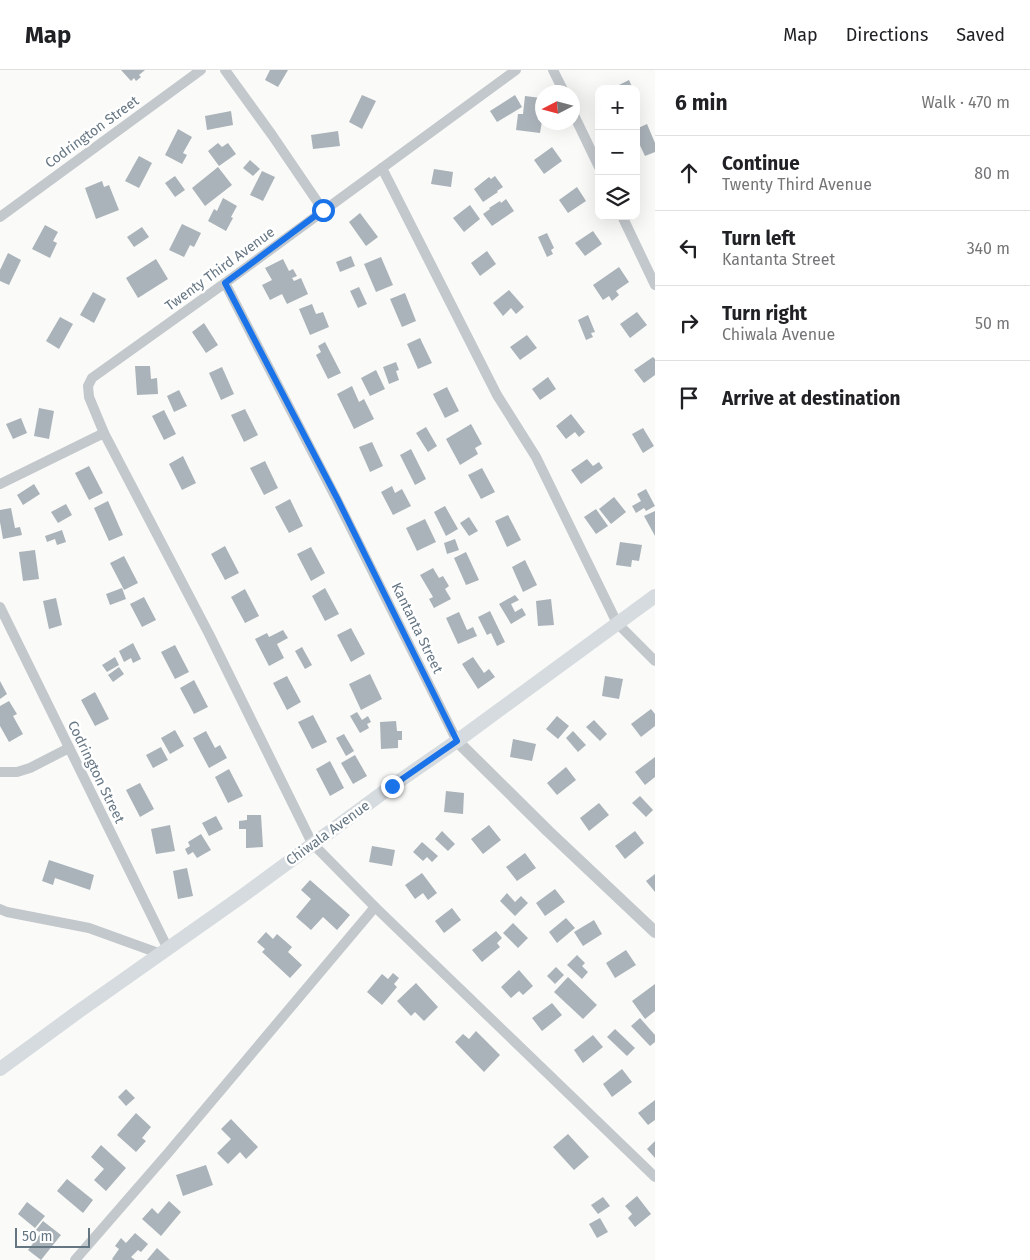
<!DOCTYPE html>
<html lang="en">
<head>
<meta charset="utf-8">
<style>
	:root { --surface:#fff; --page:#f6f6f6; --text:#202124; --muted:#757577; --line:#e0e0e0 }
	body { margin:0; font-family:"Fira Sans",sans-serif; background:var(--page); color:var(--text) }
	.controls { position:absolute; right:15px; top:15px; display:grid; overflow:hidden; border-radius:10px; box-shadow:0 5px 20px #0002 }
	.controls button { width:45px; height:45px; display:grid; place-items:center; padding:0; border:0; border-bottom:1px solid var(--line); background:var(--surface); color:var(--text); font:25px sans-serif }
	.compass { position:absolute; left:535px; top:15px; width:45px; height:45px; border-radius:50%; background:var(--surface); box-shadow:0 5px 20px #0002; rotate:264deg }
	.scale { position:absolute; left:15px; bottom:12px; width:75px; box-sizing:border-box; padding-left:5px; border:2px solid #657683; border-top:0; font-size:14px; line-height:18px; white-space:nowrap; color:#657683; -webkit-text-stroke:4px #fff; paint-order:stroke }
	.stop { position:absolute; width:15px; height:15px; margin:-11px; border:4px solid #1a73e8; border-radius:50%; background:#fff }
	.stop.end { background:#1a73e8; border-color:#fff; box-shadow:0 1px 5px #0008 }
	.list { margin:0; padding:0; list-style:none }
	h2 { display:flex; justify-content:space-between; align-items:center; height:65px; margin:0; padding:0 20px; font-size:21px }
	h2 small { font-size:16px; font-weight:400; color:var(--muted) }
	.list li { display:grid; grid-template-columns:32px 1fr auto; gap:15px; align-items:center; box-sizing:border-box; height:75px; padding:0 20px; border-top:1px solid var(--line) }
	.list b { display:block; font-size:19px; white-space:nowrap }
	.list p { margin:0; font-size:16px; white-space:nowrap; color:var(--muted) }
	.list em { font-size:16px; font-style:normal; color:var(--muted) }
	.icon { flex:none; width:28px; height:28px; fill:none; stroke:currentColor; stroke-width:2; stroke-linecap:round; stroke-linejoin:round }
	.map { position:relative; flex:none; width:655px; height:1190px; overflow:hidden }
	header { display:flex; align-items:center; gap:30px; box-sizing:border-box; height:70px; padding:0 25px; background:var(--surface); border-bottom:1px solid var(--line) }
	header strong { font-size:24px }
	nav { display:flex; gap:28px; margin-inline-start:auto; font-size:18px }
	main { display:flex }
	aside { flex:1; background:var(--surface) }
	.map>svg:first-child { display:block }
	.building { fill:#aab3b9 }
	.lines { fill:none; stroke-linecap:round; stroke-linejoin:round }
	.minor { stroke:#c3c8cc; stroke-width:10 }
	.tertiary { stroke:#c3c8cc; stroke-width:12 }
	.secondary { stroke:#d6dbdf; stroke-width:14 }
	.route { stroke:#1a73e8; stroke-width:6 }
	.labels { text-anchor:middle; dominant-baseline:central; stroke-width:5; stroke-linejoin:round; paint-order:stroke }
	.street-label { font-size:14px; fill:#657683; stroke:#fff }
</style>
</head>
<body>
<header>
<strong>Map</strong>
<nav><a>Map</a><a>Directions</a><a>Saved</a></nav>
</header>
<main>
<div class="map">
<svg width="655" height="1190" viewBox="0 0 655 1190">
	<rect width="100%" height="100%" fill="#fafaf8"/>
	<g class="building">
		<polygon points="121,0 145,0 139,5 141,7 136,11 134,8 131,11"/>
		<polygon points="270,0 288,0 278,17 265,10"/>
		<polygon points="629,10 633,19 618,19 617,16"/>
		<polygon points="362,25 376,31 362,59 349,52"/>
		<polygon points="515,25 522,37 497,52 490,41"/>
		<polygon points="525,26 541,28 538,50 542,51 540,63 516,60 518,44 523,44"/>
		<polygon points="231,41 233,55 207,60 205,46"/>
		<polygon points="647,54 655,73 655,82 645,86 636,67 636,59"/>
		<polygon points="178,59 192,67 183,83 187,85 182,94 165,85"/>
		<polygon points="338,61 340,76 313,79 311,65"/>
		<polygon points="218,73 222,77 228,73 236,84 219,96 208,81"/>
		<polygon points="552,77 562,91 544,104 534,90"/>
		<polygon points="139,86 152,93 139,118 125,111"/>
		<polygon points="250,90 260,99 253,106 243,98"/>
		<polygon points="218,97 232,115 205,136 192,118"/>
		<polygon points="434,99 453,102 451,117 431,114"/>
		<polygon points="262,101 275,107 263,131 250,125"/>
		<polygon points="175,106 185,120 175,127 165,113"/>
		<polygon points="495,106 503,117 497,121 498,122 483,132 474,119 489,107 491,109"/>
		<polygon points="102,111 104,117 109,115 119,140 96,149 85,118"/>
		<polygon points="577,117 586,131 568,143 559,130"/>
		<polygon points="223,128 237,136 231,147 233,148 226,161 208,151 214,139 217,141"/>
		<polygon points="506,129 514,141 492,156 483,144 490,139 489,138 500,131 501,133"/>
		<polygon points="470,135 480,149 464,162 453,148"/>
		<polygon points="360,143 378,167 366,176 349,152"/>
		<polygon points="182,154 201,163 194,177 190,175 184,187 169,180"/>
		<polygon points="45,155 58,162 53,171 57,173 50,188 32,179"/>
		<polygon points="142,157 149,167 134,177 127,167"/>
		<polygon points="593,161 602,174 585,186 575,173"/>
		<polygon points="547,163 554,178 551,180 553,184 547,187 538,167"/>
		<polygon points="487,181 496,194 480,206 471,193"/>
		<polygon points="8,183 21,190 9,215 0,211 0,200"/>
		<polygon points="351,186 355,196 340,202 336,192"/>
		<polygon points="381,187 393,215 376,222 364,194"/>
		<polygon points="156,189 168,209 138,228 126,208"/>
		<polygon points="283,189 289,201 293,199 297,206 292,208 294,211 301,208 308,224 287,234 282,224 270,230 262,215 272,210 265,198"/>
		<polygon points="619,197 629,212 616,221 619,225 612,231 609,226 603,230 593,215"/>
		<polygon points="359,217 367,234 358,238 350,221"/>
		<polygon points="509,220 524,237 516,244 511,238 503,246 493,233"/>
		<polygon points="93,222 106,229 94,253 80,245"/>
		<polygon points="405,223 416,251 402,257 390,229"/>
		<polygon points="312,234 316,244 323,242 329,257 310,265 299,239"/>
		<polygon points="637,242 647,255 630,268 620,254"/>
		<polygon points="588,245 595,262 591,263 593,267 586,270 578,250"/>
		<polygon points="60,247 73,254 59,279 46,271"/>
		<polygon points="204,253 218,275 206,283 192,262"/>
		<polygon points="527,265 537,278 520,290 510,277"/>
		<polygon points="420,268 432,293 418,299 407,274"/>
		<polygon points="325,272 341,303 328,309 316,285 321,282 318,276"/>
		<polygon points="653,287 655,289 655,305 644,313 634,300"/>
		<polygon points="396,292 399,300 396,301 399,310 389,314 383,297"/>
		<polygon points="135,296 150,296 151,309 157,308 158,324 137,325"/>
		<polygon points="222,297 234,324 221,330 209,303"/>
		<polygon points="376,300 385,319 370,326 361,308"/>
		<polygon points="548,307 556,319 540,330 532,319"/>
		<polygon points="352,316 359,332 364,329 374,349 354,359 337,324"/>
		<polygon points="447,317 459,341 445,348 433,324"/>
		<polygon points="179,320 187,336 174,342 167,326"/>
		<polygon points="39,338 54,341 49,369 34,366"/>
		<polygon points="245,339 258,365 244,372 231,345"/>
		<polygon points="164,340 176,364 164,370 152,346"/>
		<polygon points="571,344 585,362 579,367 575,362 566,369 556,356"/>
		<polygon points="21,348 27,363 13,369 6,354"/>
		<polygon points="471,354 482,374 475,378 478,384 460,395 446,369"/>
		<polygon points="426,357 437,376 428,382 416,363"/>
		<polygon points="643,358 654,376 643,383 632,364"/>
		<polygon points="372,372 383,396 370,402 359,377"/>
		<polygon points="411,379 426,409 415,415 400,385"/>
		<polygon points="183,386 196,413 182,420 169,394"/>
		<polygon points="587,389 593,396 599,392 603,398 581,414 571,400"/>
		<polygon points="265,391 278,418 264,425 250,398"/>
		<polygon points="89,396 103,423 89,430 75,403"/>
		<polygon points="482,398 495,422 481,429 468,405"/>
		<polygon points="34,414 40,424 23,435 17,425"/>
		<polygon points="392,416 395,423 402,419 411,436 393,445 381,422"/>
		<polygon points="646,419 655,436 646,441 644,438 636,443 632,436 641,431 637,424"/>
		<polygon points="614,427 626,442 611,454 599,439"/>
		<polygon points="290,429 303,456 289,463 275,437"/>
		<polygon points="108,431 123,465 109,471 94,438"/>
		<polygon points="66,434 72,445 58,453 51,442"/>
		<polygon points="445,436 458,459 446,466 434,442"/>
		<polygon points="11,438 15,458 20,457 22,465 3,469 0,452 0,440"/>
		<polygon points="596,439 608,456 596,464 584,447"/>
		<polygon points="655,441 655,466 644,446"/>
		<polygon points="508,445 521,470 507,477 495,451"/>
		<polygon points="469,447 478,461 469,466 460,453"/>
		<polygon points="425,449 436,472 417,481 406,458"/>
		<polygon points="62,460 66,472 57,475 55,469 47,472 45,466"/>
		<polygon points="455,469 459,480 447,484 444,473"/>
		<polygon points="620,472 642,475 639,491 632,490 631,497 616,495"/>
		<polygon points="225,476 239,503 225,510 211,484"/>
		<polygon points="311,477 325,503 311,511 297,484"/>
		<polygon points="35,480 39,509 23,511 19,482"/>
		<polygon points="466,482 479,510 466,515 454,488"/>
		<polygon points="124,486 138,513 124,520 110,493"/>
		<polygon points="525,490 537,515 523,522 512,497"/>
		<polygon points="433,498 439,508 443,506 449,516 445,519 451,529 434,538 429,529 433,527 420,505"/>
		<polygon points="122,518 126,529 110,535 106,524"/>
		<polygon points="325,518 339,544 325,551 312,526"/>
		<polygon points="245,519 259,546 245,553 231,527"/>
		<polygon points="515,525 519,530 511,534 515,542 522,538 526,545 511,554 499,534"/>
		<polygon points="144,527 156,550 142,557 130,534"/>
		<polygon points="56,528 62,555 49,559 43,531"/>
		<polygon points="551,529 554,555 538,556 536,531"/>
		<polygon points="490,541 505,572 497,576 491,563 487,565 478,547"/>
		<polygon points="459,542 467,560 473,557 477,566 458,574 446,548"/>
		<polygon points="351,558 365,584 351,592 337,565"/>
		<polygon points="283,560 288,568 277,574 284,588 269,596 255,569 267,563 269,567"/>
		<polygon points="133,573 141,589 133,593 131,588 124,592 119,581"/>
		<polygon points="175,575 189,602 175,609 161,582"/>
		<polygon points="302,577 312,595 305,599 295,581"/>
		<polygon points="115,587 119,595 107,602 102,595"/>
		<polygon points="473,587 484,603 489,599 495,607 478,619 462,594"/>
		<polygon points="119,597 124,604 113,612 108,605"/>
		<polygon points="370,604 382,629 361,640 349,614"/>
		<polygon points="287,606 301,632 287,640 273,613"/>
		<polygon points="605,606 623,609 619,629 602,626"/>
		<polygon points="194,610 208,637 194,644 180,618"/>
		<polygon points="0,611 7,624 0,629"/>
		<polygon points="95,622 109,649 95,656 81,630"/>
		<polygon points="9,631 17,644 13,646 23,664 9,672 0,656 0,636"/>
		<polygon points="651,639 655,644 655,656 641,667 631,654"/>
		<polygon points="357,642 362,650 368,646 371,652 367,654 369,658 360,663 350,646"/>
		<polygon points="313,645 327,672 312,679 298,652"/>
		<polygon points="557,646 569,656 558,669 546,659"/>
		<polygon points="594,650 607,664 600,671 586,657"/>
		<polygon points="396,651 397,661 402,661 402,670 398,670 398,678 381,679 380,652"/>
		<polygon points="175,660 184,676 170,684 161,668"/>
		<polygon points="206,661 215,678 220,675 227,688 209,698 193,668"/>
		<polygon points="573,661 586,675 578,682 566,668"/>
		<polygon points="344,664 354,681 346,686 336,668"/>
		<polygon points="513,669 536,674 532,691 510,687"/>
		<polygon points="161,677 168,690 153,698 146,685"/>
		<polygon points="355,685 367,706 353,714 341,693"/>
		<polygon points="655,687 655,707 645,715 635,702"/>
		<polygon points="330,691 344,718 330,726 316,699"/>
		<polygon points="566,697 576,710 557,725 547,713"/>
		<polygon points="229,699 243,726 228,733 215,707"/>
		<polygon points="140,713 154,739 140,747 126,720"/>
		<polygon points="446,721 464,723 463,744 444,742"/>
		<polygon points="640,726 653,740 646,747 632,733"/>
		<polygon points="599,733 609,745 589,761 580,748"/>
		<polygon points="247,745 261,745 263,777 246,778 246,759 239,759 239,751 247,750"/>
		<polygon points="216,746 223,759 209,766 202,753"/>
		<polygon points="170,755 175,781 156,784 151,759"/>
		<polygon points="489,755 501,770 483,784 471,769"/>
		<polygon points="442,761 455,774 448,781 435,769"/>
		<polygon points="635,761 644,773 625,789 615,776"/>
		<polygon points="201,764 211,780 197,788 193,782 188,785 185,779 190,776 188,772"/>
		<polygon points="422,772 438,786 432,792 427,787 423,791 413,782"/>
		<polygon points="372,776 395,780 392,796 369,792"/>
		<polygon points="525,783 536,798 517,811 506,797"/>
		<polygon points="49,790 94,805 90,820 55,808 53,815 42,811"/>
		<polygon points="187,798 193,826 178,829 173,801"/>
		<polygon points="422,803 437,823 428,830 423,823 415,829 405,815"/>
		<polygon points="655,804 655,822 646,811"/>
		<polygon points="310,810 350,845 337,860 323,847 311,860 296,847 311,829 301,820"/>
		<polygon points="555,819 565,832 545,846 536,833"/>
		<polygon points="507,823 515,832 521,826 528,833 515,846 500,831"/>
		<polygon points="452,838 461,850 444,863 435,851"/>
		<polygon points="566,848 575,858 557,873 549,862"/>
		<polygon points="594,850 602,864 583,876 574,862"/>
		<polygon points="513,853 528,868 518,878 503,863"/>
		<polygon points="496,861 502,868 497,873 500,877 482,892 472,880"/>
		<polygon points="266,862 273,869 277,864 292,877 288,882 302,895 290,908 262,882 265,879 257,872"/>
		<polygon points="626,880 636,895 615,908 606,893"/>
		<polygon points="577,885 585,893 582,896 588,902 582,909 567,895"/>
		<polygon points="556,897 564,905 555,914 547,906"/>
		<polygon points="519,900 533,916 523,925 519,921 511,928 501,917"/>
		<polygon points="393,903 399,908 394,914 397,917 382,935 367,922 382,904 388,909"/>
		<polygon points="568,907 597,935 583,949 554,922"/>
		<polygon points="416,913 438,937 424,951 415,942 411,946 397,931"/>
		<polygon points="655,914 655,941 645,949 632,931"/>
		<polygon points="552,933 562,945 542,961 532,948"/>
		<polygon points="640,948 655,965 655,972 650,976 631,956"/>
		<polygon points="615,959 635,978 627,986 607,967"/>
		<polygon points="476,961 500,985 484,1002 455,972 463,964 469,969"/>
		<polygon points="593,965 603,977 583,993 574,980"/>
		<polygon points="622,999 632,1012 612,1027 603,1014"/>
		<polygon points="126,1019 135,1028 126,1036 118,1027"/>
		<polygon points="655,1030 655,1050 648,1055 638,1043"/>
		<polygon points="136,1043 151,1057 142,1068 146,1071 136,1082 117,1065"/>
		<polygon points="231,1049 258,1077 246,1089 240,1082 228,1094 217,1083 231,1069 221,1059"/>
		<polygon points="568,1064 589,1087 574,1100 553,1077"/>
		<polygon points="655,1071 655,1088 647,1079"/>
		<polygon points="101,1075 126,1098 106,1121 94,1110 104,1099 91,1087"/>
		<polygon points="206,1095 213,1115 183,1126 176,1105"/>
		<polygon points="67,1109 93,1130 83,1143 57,1121"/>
		<polygon points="637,1126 651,1144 635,1157 628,1148 632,1144 625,1136"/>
		<polygon points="603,1127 610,1136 598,1144 591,1135"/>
		<polygon points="169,1131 181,1142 161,1166 142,1149 152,1138 158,1144"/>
		<polygon points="27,1132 45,1146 35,1158 18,1144"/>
		<polygon points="600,1148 608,1162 597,1168 589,1154"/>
		<polygon points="43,1151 61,1165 41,1190 28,1180 41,1163 36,1160"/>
		<polygon points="135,1163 148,1174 141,1182 138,1180 131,1187 135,1190 113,1190 112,1189 119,1179 115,1176 121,1168 126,1173"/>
		<polygon points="157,1178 170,1190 147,1190"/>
	</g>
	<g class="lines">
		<g class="minor">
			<polyline points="225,0 272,65 323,140"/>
			<polyline points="516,0 225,213 92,308 88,316 89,327 104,363 209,564 312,773 375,837 655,1107"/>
			<polyline points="553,0 564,22"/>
			<polyline points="572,41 599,97"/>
			<polyline points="382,98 497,325 536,387 617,553 655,591"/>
			<polyline points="622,146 655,215"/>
			<polyline points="0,147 201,0"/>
			<polyline points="225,213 337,430 457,671"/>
			<polyline points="0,414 104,363"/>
			<polyline points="0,537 168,879"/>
			<polyline points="0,702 17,702 30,698 69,678"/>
			<polyline points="0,839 7,842 89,858 161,884"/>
			<polyline points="75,1190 168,1083 375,837"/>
		</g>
		<polyline class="tertiary" points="457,671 548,761 655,862"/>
		<polyline class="secondary" points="0,999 75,944 241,827 392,716 457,671 655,526"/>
	</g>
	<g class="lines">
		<polyline class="route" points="323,140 225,213 338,430 457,671 392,716"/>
	</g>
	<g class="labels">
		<g class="street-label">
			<text transform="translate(92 62) rotate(-36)">Codrington Street</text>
			<text transform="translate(220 199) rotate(-36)">Twenty Third Avenue</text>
			<text transform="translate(417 558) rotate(64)">Kantanta Street</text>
			<text transform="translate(96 702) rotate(64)">Codrington Street</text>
			<text transform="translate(328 763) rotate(-36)">Chiwala Avenue</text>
		</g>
	</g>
</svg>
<div class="controls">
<button>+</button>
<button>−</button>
<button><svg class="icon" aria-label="layers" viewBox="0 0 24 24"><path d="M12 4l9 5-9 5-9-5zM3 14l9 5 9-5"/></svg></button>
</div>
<svg class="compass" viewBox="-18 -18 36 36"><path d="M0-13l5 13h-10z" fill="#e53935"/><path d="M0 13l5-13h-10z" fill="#757577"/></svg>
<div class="scale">50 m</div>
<div class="stop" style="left:323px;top:140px"></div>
<div class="stop end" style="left:392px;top:716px"></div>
</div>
<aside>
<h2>6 min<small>Walk · 470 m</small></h2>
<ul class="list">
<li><svg class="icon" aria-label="ahead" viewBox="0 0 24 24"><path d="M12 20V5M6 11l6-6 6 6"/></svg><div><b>Continue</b><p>Twenty Third Avenue</p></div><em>80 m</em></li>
<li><svg class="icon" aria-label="left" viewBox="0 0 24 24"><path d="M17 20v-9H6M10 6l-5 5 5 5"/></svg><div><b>Turn left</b><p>Kantanta Street</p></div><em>340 m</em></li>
<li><svg class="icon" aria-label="right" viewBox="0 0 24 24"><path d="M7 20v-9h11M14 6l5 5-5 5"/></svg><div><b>Turn right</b><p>Chiwala Avenue</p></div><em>50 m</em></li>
<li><svg class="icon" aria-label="arrive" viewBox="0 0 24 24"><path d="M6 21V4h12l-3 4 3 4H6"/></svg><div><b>Arrive at destination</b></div></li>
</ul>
</aside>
</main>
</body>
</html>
